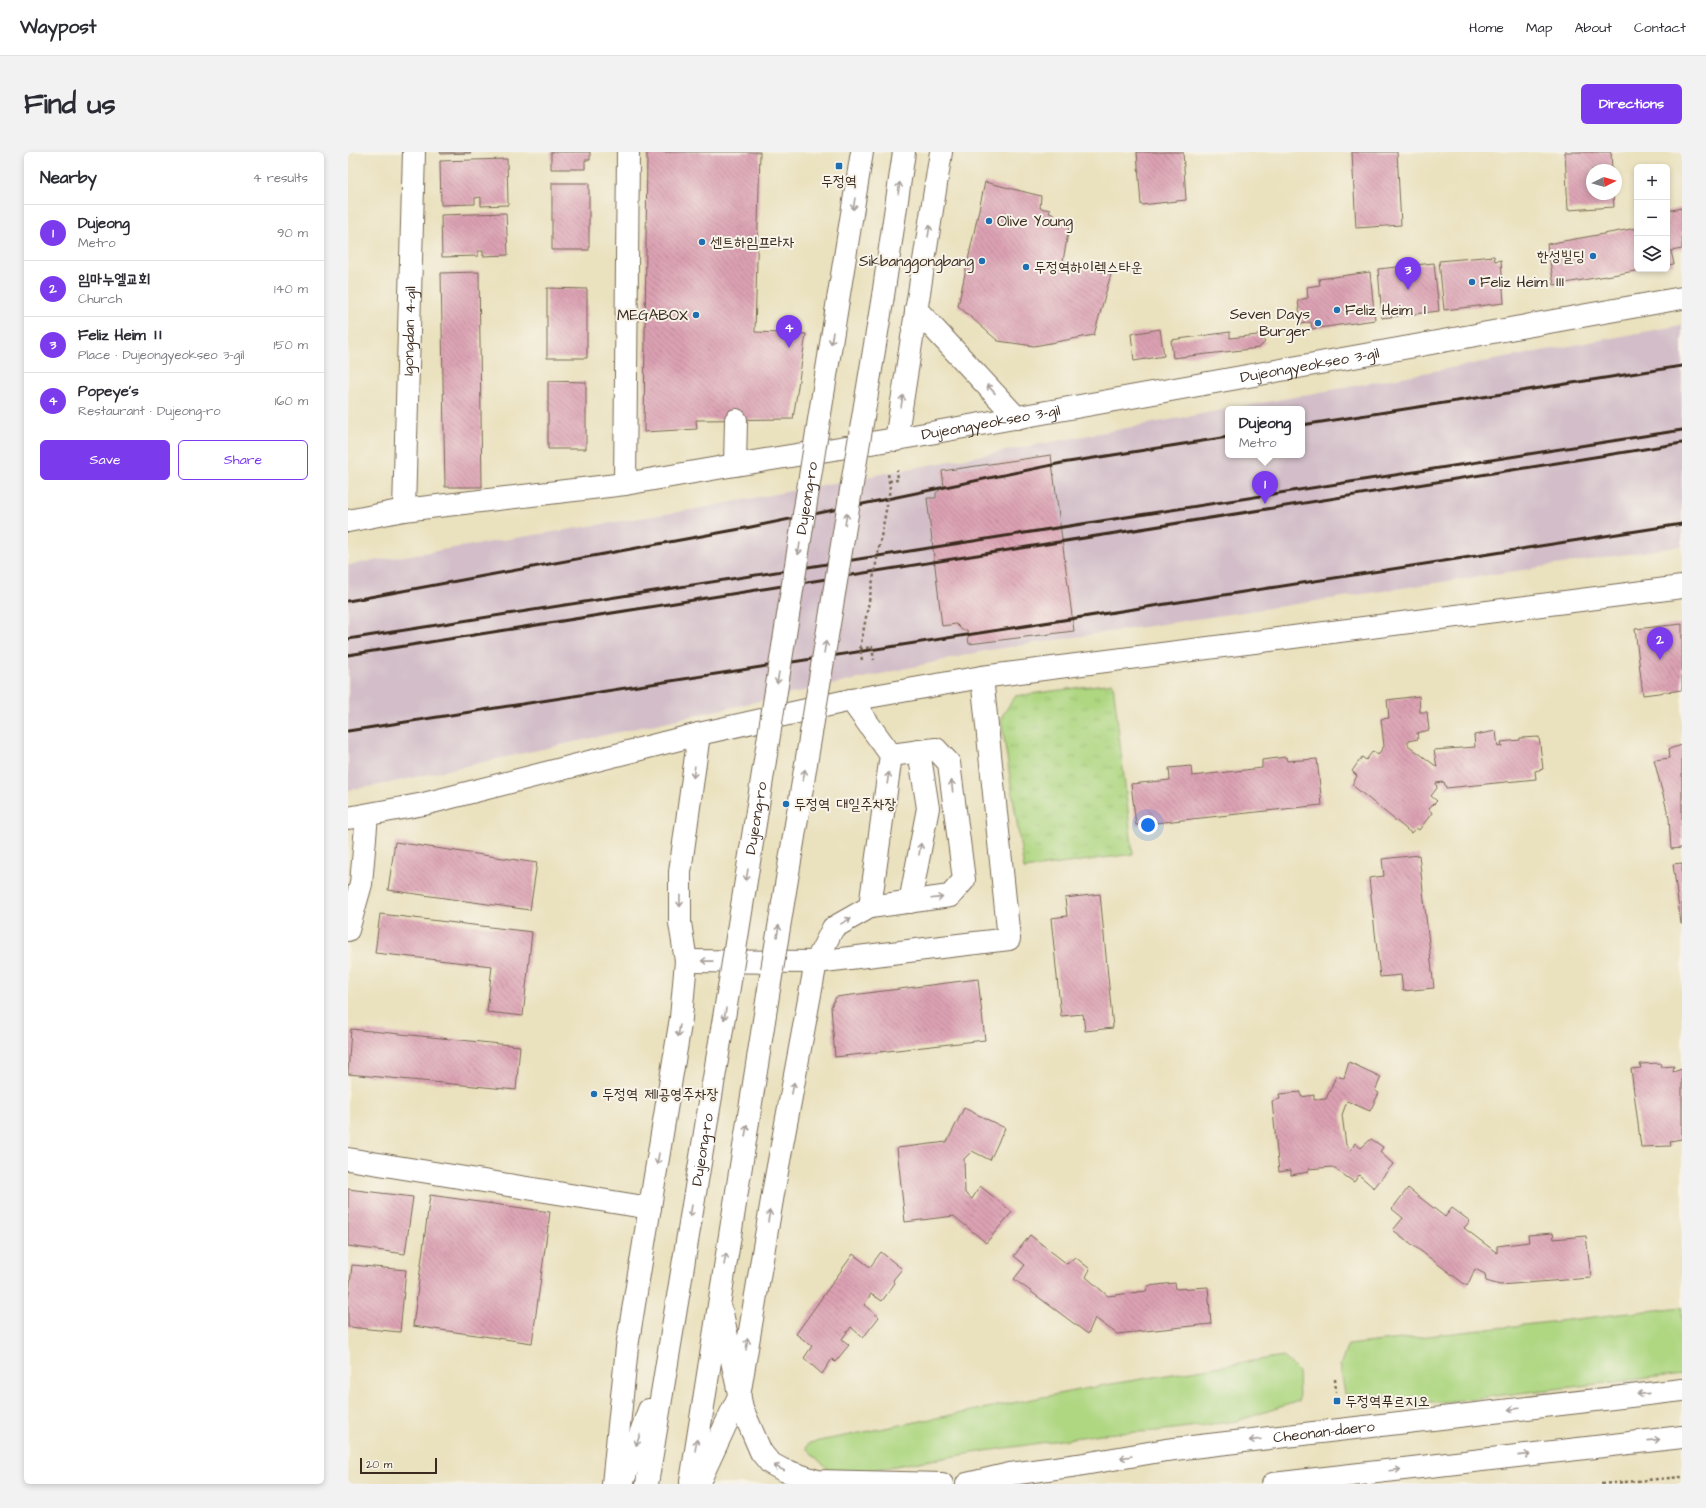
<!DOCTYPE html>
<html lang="en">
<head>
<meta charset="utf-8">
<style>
	:root { --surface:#fff; --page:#f2f2f3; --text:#2b2b33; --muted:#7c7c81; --line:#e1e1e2; --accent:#7c3aed }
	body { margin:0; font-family:"Architects Daughter","Poor Story",sans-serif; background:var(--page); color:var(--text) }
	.controls { position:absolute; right:12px; top:12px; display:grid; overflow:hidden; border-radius:6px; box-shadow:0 2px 6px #0003 }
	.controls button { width:36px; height:36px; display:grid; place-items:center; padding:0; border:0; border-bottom:1px solid var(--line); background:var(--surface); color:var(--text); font:20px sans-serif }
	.compass { position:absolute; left:1238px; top:12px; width:36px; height:36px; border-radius:50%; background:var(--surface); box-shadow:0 2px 6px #0003; rotate:85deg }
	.scale { position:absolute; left:12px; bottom:10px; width:77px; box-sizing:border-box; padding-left:4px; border:2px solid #3b2a1e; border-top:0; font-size:11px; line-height:14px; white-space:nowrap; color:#3b2a1e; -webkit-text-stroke:3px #f7f3e8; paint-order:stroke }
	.you { position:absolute; left:800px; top:673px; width:14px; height:14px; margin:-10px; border:3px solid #fff; border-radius:50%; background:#1a73e8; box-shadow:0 0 0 6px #1a73e833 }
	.badge { display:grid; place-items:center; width:26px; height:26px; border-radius:50%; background:var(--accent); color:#fff; font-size:13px; font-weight:700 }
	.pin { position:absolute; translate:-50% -33px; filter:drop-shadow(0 1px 2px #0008) }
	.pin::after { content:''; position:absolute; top:21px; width:14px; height:12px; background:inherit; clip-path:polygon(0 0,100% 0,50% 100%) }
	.popup { position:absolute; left:877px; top:254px; width:80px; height:52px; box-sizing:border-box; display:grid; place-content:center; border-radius:6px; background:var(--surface); filter:drop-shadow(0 1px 3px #0005); font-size:13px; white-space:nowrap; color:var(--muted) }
	.popup b { font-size:15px; color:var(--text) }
	.popup::after { content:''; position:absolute; left:50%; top:100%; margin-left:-8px; border:8px solid transparent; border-top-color:var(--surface) }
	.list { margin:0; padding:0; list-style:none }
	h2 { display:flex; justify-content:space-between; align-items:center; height:52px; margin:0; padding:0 16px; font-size:17px }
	h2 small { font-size:13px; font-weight:400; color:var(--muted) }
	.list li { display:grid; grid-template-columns:26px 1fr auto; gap:12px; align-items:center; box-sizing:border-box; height:56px; padding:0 16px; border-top:1px solid var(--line) }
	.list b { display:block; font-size:15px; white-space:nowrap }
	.list p { margin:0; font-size:13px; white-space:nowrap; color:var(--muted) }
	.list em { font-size:13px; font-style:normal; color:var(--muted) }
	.actions { display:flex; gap:8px; padding:12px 16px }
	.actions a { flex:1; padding:9px 0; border:1px solid var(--accent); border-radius:6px; text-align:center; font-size:14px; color:var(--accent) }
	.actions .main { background:var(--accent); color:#fff }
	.icon { flex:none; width:22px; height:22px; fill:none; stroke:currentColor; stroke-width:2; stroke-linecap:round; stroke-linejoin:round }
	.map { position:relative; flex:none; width:1334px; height:1332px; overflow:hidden; border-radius:6px }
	header { display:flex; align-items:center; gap:24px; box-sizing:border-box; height:56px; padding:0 20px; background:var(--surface); border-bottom:1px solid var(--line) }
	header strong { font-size:19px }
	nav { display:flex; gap:22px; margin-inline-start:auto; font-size:14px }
	.intro { display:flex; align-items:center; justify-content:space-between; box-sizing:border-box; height:96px; padding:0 24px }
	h1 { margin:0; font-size:28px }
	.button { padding:10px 18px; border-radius:6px; background:var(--accent); color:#fff; font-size:14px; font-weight:700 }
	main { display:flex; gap:24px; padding:0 24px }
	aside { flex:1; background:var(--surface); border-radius:6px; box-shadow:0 2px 6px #0003 }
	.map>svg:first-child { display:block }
	.railway { fill:#d2bdc8 }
	.grass { fill:#afd782; stroke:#758050 }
	.park { fill:url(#park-tufts); stroke:#758050 }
	.building { fill:url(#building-back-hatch) }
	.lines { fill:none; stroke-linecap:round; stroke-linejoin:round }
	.minor-casing { stroke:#786a56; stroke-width:24 }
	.major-casing { stroke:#786a56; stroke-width:24 }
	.path { stroke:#786a56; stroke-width:2.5; stroke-dasharray:3 3; stroke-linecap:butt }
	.minor { stroke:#fff; stroke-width:22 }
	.major { stroke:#fff; stroke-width:22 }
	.rail { stroke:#3b2a1e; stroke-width:3 }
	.minor-bridge-casing { stroke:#786a56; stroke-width:24; stroke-linecap:butt }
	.path-bridge { stroke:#786a56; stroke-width:2.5; stroke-dasharray:3 3; stroke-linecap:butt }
	.minor-bridge { stroke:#fff; stroke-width:22 }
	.oneway { stroke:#a79f9a }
	.poi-dot { fill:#1f6fb2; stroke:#f7f3e8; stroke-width:1.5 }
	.labels { text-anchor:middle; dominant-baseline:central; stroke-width:4; stroke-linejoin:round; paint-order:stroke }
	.poi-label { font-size:15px; fill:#3b2a1e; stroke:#f7f3e8; text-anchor:start }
	.street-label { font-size:15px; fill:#3b2a1e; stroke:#f7f3e8 }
</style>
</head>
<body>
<header>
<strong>Waypost</strong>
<nav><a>Home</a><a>Map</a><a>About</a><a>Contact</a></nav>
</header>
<div class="intro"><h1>Find us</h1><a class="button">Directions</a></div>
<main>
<aside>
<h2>Nearby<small>4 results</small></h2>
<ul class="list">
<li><span class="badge">1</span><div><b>Dujeong</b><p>Metro</p></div><em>90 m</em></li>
<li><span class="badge">2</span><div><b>임마누엘교회</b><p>Church</p></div><em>140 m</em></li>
<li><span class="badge">3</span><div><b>Feliz Heim Ⅱ</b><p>Place · Dujeongyeokseo 3-gil</p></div><em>150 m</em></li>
<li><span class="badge">4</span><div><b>Popeye's</b><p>Restaurant · Dujeong-ro</p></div><em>160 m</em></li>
</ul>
<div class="actions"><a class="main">Save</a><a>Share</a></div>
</aside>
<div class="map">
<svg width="1334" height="1332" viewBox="0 0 1334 1332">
	<defs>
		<pattern id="park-tufts" width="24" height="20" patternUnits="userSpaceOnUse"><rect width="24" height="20" fill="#afd782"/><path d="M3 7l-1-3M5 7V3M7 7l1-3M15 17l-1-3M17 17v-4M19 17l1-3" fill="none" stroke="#97b970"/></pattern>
		<pattern id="building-back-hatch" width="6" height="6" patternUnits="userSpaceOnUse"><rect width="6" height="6" fill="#dca1b3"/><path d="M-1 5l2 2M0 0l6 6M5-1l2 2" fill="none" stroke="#b48391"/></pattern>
	</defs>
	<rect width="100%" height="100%" fill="#f7f3e8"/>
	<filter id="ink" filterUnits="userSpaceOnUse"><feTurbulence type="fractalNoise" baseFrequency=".025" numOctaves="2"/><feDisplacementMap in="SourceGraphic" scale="8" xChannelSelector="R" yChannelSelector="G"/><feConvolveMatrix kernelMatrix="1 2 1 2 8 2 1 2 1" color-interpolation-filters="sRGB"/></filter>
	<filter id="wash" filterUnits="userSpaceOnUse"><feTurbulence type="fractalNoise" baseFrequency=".012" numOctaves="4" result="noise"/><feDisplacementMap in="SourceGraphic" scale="16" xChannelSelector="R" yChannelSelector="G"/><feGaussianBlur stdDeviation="0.9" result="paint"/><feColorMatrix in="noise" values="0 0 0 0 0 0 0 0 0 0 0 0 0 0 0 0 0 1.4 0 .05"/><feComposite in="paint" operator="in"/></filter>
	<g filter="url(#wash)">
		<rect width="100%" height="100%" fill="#eae1be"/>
		<polygon class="railway" points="1334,173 1334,394 641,498 32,633 0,638 0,413 342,358 880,257 880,303 954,303 954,257 881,257"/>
		<g class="grass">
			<polygon points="1334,1155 1334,1222 1096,1250 1016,1250 997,1242 992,1213 1000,1193"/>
			<polygon points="935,1204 950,1219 951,1249 889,1269 809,1279 753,1282 631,1300 487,1324 458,1296 461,1291 751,1234"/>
		</g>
		<polygon class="park" points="765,531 785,702 676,717 653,566 667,544"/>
		<g id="blocks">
			<g class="building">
				<polygon points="92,0 123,0 123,1 93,2"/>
				<polygon points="203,0 242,0 242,8 237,8 237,17 203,17"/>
				<polygon points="299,0 412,0 407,180 458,182 445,267 348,268 349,277 296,280"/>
				<polygon points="789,0 835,0 838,48 793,53"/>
				<polygon points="1004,0 1049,0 1053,73 1008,76"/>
				<polygon points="1217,0 1263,0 1264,18 1244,18 1244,42 1265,42 1266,55 1220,58"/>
				<polygon points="159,7 160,53 133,54 133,45 127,46 127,52 93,53 92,9"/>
				<polygon points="637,30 693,44 692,56 702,58 701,61 705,62 705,66 722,70 715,109 763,122 746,183 686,194 650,189 610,154"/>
				<rect x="204" y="31" width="37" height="67"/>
				<polygon points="1334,56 1334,97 1323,99 1326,112 1319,113 1319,59"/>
				<polygon points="158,61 160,103 135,104 135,99 130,99 130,104 94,105 93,63"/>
				<polygon points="1289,76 1289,117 1293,118 1206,133 1199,92"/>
				<polygon points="1146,104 1147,109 1153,108 1156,151 1096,158 1091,109"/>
				<polygon points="1086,111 1091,159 1034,166 1030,117"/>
				<polygon points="131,120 134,335 97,335 93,121"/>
				<polygon points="1022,120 1027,168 964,177 963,170 953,172 950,148 960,146 959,135 972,133 971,127"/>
				<polygon points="199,136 239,137 239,206 199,206"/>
				<polygon points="812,177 816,204 786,209 783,182"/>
				<polygon points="882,180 882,186 910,183 913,185 917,190 911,196 825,206 823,188"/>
				<polygon points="200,229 238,230 238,297 200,297"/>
				<polygon points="703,303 726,479 621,492 619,478 614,478 608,472 594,474 579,346 588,346 588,341 596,335 594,319"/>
				<polygon points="1334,472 1334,538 1295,543 1287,477"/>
				<polygon points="1071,544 1072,560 1079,560 1081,578 1069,581 1070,587 1060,589 1060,593 1089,615 1086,598 1127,595 1126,583 1148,579 1150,595 1154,594 1153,590 1172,588 1172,586 1191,585 1195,617 1187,619 1188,627 1098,636 1096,630 1088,631 1089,636 1083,644 1089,649 1081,657 1084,661 1071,678 1068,676 1063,681 1004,633 1009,624 1004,619 1014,605 1018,608 1025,599 1030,603 1036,594 1033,567 1041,566 1039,548"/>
				<polygon points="1334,593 1334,696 1323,697 1321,666 1306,608 1322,606 1321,597"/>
				<polygon points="938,605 939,609 969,607 974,653 788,673 783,632 822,628 821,616 843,614 844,624 914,616 914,608"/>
				<polygon points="47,690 189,711 182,758 40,738"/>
				<polygon points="1071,703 1086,836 1055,839 1053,823 1032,825 1021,726 1036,724 1034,707"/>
				<polygon points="1334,711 1334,772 1333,772 1325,712"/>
				<polygon points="752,742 765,876 737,879 735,862 713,864 703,766 719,764 717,746"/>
				<polygon points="32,762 184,780 175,864 139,860 144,814 27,801"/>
				<polygon points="630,827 637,888 487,905 483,855 488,845"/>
				<polygon points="3,877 172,894 168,938 0,922"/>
				<polygon points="1001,910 1033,925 1027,939 1031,941 1022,959 999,949 994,963 998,993 1003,998 1007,991 1013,996 1023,987 1035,995 1032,1000 1045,1012 1026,1036 1011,1023 1006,1030 984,1015 960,1017 960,1020 943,1023 943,1018 931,1020 924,949 932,947 931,942 953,940 953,945 966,943 966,948 978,947 988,924 996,926"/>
				<polygon points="1312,911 1313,915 1326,914 1325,920 1334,917 1334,987 1322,989 1323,994 1293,995 1283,917 1293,916 1292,912"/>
				<polygon points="616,956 657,976 642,1008 624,999 616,1007 617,1041 624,1047 632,1034 664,1060 638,1091 606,1064 557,1070 549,996 599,990"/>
				<polygon points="1060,1036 1097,1065 1104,1056 1122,1069 1116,1076 1149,1101 1149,1094 1181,1090 1180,1083 1205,1081 1206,1087 1238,1084 1243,1126 1152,1133 1138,1129 1137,1122 1127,1117 1119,1134 1045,1078 1055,1066 1044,1057"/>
				<polygon points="0,1037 65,1045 57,1102 0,1094"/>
				<polygon points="82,1043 202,1060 184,1191 65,1174"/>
				<polygon points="682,1083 719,1112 727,1105 742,1117 738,1125 760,1144 798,1139 800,1134 827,1131 828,1137 860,1135 863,1172 769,1182 747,1166 740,1182 666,1127 677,1113 666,1104"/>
				<polygon points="533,1100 554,1117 545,1128 547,1131 534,1149 523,1142 516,1153 531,1165 515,1186 503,1175 494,1187 501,1193 487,1210 484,1207 474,1222 456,1206 464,1194 448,1182 505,1102 522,1115"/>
				<polygon points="4,1113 58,1118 52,1180 0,1175 0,1151"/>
			</g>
		</g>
	</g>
	<g filter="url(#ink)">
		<use href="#blocks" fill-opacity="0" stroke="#786a56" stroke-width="1"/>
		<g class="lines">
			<g class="minor-casing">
				<g id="minor">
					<path id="s1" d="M 280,0 L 277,332 L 387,313 L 560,285 L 1334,146"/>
					<polyline points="535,144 556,0"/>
					<polyline points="490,148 514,0"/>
					<polyline points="568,157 669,266"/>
					<polyline points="548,288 593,0"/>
					<polyline points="387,313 388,268"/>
					<path id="s2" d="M 56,358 L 66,0"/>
					<polyline points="0,369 56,358 277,332"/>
					<polyline points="0,666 76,652 351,582 503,548 634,525 1334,435"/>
					<polyline points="562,750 580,656 571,599"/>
					<polyline points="522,755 602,744 616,728 601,611 588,597 543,603"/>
					<polyline points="0,778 13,732 19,663"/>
					<polyline points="338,809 468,810 661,787 634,525"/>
					<polyline points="0,1007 302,1056"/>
					<polyline points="374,1161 394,1256 413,1300 422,1311 435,1318 469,1329 594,1332"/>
					<polyline points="343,1330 424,818"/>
					<polyline points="265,1332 279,1195 333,866 338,809 332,771 332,720 351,582"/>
					<polyline points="274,1332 301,1258"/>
					<path id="s3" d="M 299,1332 L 383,823"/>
					<polyline points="350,1332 391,1244 426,1036 468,810 485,776 522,755 543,603 503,548"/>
				</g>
			</g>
			<g class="major-casing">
				<g id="major">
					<path id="s4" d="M 619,1332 L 662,1322 L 730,1313 L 818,1298 L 1334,1238"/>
					<polyline points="925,1332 1334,1285"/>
				</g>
			</g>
			<g class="path">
				<polyline points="541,329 550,328 549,318"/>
				<polyline points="987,1227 988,1240"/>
				<polyline points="1253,1332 1334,1325"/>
			</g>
			<use href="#minor" class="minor"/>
			<use href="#major" class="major"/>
			<g class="rail">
				<polyline points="954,273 1334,214"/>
				<polyline points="0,449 403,375 714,311 880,285"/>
				<polyline points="0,487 1334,278"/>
				<polyline points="0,503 1334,291"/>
				<polyline points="0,579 1334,372"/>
			</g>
			<g class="minor-bridge-casing">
				<g id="minor-bridge">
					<polyline points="424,818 535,144"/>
					<path id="s5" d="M 383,823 L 490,148"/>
				</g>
			</g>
			<g class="path-bridge">
				<polyline points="512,497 524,495 526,508"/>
				<polyline points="514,508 512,497 542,337 540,321"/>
			</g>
			<use href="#minor-bridge" class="minor-bridge"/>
		</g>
		<defs><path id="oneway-shaft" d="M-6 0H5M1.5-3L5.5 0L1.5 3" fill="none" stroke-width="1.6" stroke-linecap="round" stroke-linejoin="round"/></defs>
		<g class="oneway">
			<use href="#oneway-shaft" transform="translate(551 36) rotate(-82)"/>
			<use href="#oneway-shaft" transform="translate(506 52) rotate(99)"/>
			<use href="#oneway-shaft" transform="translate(581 79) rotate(-81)"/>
			<use href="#oneway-shaft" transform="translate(484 186) rotate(99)"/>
			<use href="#oneway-shaft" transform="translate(643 237) rotate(-133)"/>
			<use href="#oneway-shaft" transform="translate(554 249) rotate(-81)"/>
			<use href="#oneway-shaft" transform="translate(498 367) rotate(-81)"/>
			<use href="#oneway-shaft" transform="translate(451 397) rotate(99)"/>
			<use href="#oneway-shaft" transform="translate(477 495) rotate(-81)"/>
			<use href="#oneway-shaft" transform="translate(430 526) rotate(99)"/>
			<use href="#oneway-shaft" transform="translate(346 620) rotate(98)"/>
			<use href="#oneway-shaft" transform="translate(456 623) rotate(-81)"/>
			<use href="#oneway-shaft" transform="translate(540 626) rotate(-82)"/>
			<use href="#oneway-shaft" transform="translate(604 634) rotate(-97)"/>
			<use href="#oneway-shaft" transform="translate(572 697) rotate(-80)"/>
			<use href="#oneway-shaft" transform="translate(399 723) rotate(99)"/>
			<use href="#oneway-shaft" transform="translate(589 746) rotate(-7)"/>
			<use href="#oneway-shaft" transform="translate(332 749) rotate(90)"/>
			<use href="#oneway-shaft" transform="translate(498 769) rotate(-29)"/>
			<use href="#oneway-shaft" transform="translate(430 779) rotate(-81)"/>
			<use href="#oneway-shaft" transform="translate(359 809) rotate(-179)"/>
			<use href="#oneway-shaft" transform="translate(377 862) rotate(100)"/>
			<use href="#oneway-shaft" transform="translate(331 879) rotate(99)"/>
			<use href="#oneway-shaft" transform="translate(445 936) rotate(-79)"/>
			<use href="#oneway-shaft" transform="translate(398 979) rotate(-81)"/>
			<use href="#oneway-shaft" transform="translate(310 1007) rotate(99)"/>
			<use href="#oneway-shaft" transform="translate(343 1059) rotate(99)"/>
			<use href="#oneway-shaft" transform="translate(421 1064) rotate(-80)"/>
			<use href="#oneway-shaft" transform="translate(377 1107) rotate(-81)"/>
			<use href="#oneway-shaft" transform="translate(399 1192) rotate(-80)"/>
			<use href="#oneway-shaft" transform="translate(1295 1242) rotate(174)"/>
			<use href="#oneway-shaft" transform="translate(1166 1257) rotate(173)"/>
			<use href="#oneway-shaft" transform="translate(290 1288) rotate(110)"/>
			<use href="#oneway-shaft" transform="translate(907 1288) rotate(173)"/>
			<use href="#oneway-shaft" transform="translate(1306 1288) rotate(-6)"/>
			<use href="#oneway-shaft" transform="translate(348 1293) rotate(-81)"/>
			<use href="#oneway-shaft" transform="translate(1176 1303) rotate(-6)"/>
			<use href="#oneway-shaft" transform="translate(778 1305) rotate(170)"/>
			<use href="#oneway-shaft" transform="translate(431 1316) rotate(-153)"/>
			<use href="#oneway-shaft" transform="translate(1047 1318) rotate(-7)"/>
		</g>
	</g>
	<g class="poi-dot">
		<rect x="487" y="10" width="8" height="8" rx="2"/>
		<circle cx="641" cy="69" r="4"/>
		<circle cx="354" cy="90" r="4"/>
		<circle cx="1245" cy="104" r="4"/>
		<circle cx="634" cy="109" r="4"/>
		<circle cx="678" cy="115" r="4"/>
		<circle cx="1124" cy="130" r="4"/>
		<circle cx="989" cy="158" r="4"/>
		<circle cx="348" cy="163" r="4"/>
		<circle cx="970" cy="171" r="4"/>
		<circle cx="438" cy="652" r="4"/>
		<circle cx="246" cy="942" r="4"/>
		<rect x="985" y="1245" width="8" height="8" rx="2"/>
	</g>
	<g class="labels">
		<g class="poi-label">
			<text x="491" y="29" text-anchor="middle">두정역</text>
			<text x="649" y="69">Olive Young</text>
			<text x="362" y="90">센트하임프라자</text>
			<text x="1237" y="104" text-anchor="end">한성빌딩</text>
			<text x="626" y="109" text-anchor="end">Sikbanggongbang</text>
			<text x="686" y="115">두정역하이렉스타운</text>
			<text x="1132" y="130">Feliz Heim Ⅲ</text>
			<text x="997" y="158">Feliz Heim Ⅰ</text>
			<text x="962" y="162" text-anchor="end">Seven Days<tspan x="962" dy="17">Burger</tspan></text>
			<text x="340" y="163" text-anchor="end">MEGABOX</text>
			<text x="446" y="652">두정역 대일주차장</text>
			<text x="254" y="942">두정역 제1공영주차장</text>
			<text x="997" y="1249">두정역푸르지오</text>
		</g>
		<g class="street-label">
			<text stroke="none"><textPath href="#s2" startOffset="179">1gongdan 4-gil</textPath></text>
			<text stroke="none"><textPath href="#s1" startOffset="1027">Dujeongyeokseo 3-gil</textPath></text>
			<text stroke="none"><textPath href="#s1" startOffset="703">Dujeongyeokseo 3-gil</textPath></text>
			<text stroke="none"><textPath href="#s5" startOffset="483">Dujeong-ro</textPath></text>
			<text stroke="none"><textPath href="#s5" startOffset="159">Dujeong-ro</textPath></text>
			<text stroke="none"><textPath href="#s3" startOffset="339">Dujeong-ro</textPath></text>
			<text stroke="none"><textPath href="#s4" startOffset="361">Cheonan-daero</textPath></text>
		</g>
	</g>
</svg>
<div class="controls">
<button>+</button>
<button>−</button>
<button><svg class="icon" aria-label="layers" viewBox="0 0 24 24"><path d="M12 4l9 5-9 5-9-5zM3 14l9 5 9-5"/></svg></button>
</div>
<svg class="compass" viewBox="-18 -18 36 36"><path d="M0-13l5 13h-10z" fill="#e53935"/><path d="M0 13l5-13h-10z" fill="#7c7c81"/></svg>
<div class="scale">20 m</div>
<div class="you"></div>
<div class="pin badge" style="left:917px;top:352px">1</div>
<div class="popup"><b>Dujeong</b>Metro</div>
<div class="pin badge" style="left:1312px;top:508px">2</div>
<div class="pin badge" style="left:1060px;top:138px">3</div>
<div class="pin badge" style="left:441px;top:196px">4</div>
</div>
</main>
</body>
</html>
